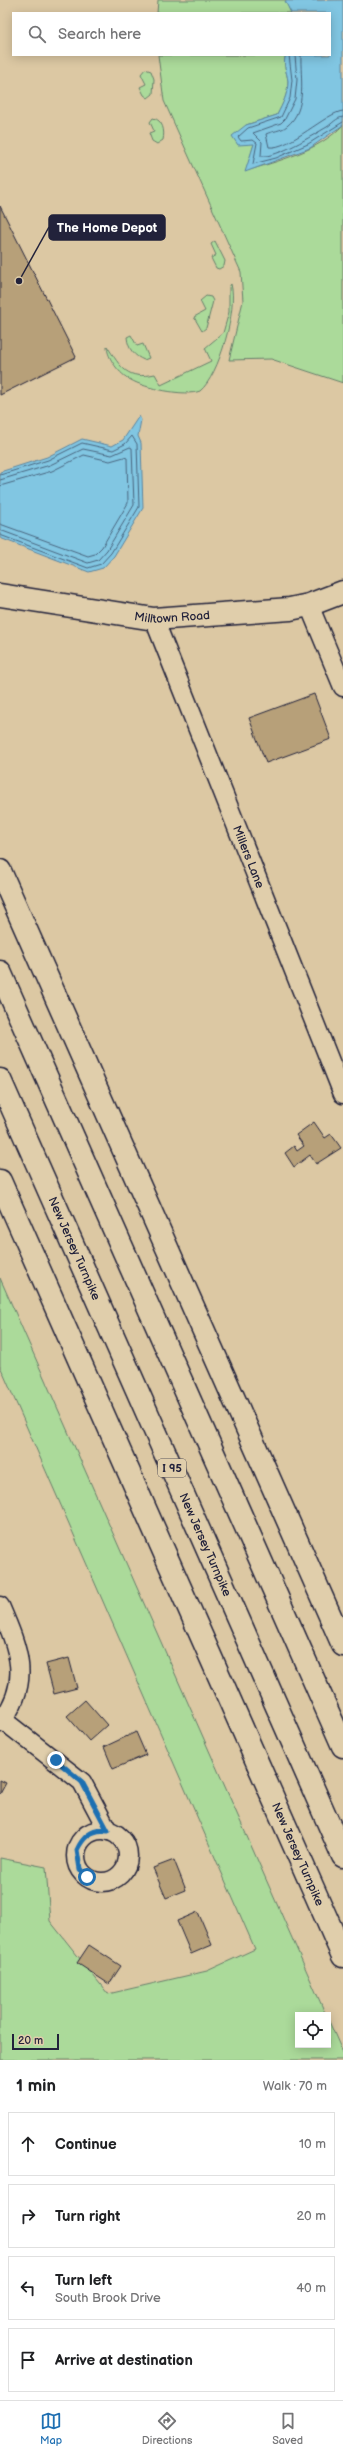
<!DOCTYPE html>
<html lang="en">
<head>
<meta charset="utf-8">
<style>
	:root { --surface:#fff; --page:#f2f2f2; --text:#202124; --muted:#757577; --line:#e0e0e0; --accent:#1f6fb2 }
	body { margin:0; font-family:"Balsamiq Sans",sans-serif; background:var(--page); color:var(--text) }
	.controls { position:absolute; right:12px; bottom:12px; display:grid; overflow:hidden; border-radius:0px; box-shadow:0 2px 10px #0003 }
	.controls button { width:36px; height:36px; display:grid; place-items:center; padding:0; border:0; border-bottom:1px solid var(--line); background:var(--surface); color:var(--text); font:20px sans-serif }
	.scale { position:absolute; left:12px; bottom:10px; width:47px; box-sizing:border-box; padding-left:4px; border:2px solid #22223b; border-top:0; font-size:11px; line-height:14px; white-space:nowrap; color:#22223b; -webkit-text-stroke:3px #e0ceab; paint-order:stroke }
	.stop { position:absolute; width:12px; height:12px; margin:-9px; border:3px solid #1f6fb2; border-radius:50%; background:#fff }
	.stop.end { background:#1f6fb2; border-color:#fff; box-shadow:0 1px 4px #0008 }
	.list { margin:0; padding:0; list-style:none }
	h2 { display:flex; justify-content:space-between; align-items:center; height:52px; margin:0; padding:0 16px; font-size:17px }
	h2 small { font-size:13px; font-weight:400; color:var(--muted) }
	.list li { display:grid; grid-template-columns:26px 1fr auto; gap:12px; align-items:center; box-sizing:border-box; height:64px; margin:0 8px 8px; padding:0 8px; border:1px solid var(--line); border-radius:0px }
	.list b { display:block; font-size:15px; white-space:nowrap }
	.list p { margin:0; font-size:13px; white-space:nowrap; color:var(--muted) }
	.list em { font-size:13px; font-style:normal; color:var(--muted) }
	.icon { flex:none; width:22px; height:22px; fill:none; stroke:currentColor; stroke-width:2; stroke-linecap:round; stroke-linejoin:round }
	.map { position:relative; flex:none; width:343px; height:2060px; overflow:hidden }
	.search { position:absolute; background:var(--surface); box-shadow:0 2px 10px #0003; left:12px; right:12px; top:12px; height:44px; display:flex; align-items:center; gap:10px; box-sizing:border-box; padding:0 14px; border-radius:0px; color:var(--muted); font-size:15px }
	.sheet { height:340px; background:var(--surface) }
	nav { display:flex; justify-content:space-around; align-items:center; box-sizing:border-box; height:56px; border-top:1px solid var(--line); background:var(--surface); font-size:11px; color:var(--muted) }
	nav a { display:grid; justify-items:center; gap:2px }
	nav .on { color:var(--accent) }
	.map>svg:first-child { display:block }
	.green { fill:#abda9a; stroke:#667e6a }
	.water { fill:#81c6e2; stroke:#5b849f }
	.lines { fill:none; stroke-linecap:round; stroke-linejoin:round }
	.shore { stroke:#48647e; stroke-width:1 }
	.building { fill:#b7a079; stroke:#22223b }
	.street-casing { stroke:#22223b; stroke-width:21 }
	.secondary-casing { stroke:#22223b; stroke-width:25 }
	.highway-casing { stroke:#22223b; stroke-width:25 }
	.street { stroke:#e0ceab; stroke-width:18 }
	.secondary { stroke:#e0ceab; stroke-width:22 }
	.highway { stroke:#e0ceab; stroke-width:22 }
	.route { stroke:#1f6fb2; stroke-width:5 }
	.labels { text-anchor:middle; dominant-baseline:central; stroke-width:3; stroke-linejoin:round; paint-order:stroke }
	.shield { fill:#e0ceab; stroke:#5b565d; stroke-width:1 }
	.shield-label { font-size:11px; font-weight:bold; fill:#22223b }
	.street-label { font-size:12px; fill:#22223b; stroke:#e0ceab }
	.leader { fill:none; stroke:#22223b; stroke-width:1.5 }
	.callout-dot { fill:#22223b; stroke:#e0ceab; stroke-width:1.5 }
	.callout { fill:#22223b; stroke:#22223b; stroke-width:1.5 }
	.callout-label { font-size:13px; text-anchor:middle; font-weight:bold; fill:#fff }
</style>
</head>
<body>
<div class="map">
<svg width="343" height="2060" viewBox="0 0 343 2060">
	<rect width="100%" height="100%" fill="#dcc8a3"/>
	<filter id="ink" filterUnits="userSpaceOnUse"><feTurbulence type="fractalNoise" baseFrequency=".025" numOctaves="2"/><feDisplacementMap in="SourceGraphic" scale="8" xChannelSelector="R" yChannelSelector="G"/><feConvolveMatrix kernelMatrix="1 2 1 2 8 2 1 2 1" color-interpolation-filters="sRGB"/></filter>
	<g filter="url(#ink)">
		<g class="green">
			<polygon points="158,0 286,0 291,13 157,13"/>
			<path d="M 158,55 L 286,55 C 282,63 287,72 288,81 C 288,94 283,104 277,115 L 246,125 L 254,144 L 246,171 C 278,161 319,151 343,125 L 343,383 L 271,359 L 229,360 L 243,301 L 241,272 L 164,101 Z"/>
			<polygon points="145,69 151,71 154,79 153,94 148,98 144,95 140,87 146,84 141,74"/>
			<path d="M 153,118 C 163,120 165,131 163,140 L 157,144 L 152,141 L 149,133 L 154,131 L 150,122 Z"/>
			<polygon points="215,241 225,261 224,266 219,269 216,268 211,258 216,255 211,244"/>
			<path d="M 231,284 C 238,308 219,376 200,391 C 185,397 144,388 131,380 C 120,375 107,358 107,346 C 121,368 127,380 155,374 L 161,385 L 211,361 L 205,348 L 223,333 L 229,312 L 229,287 Z"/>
			<polygon points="206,296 211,297 213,301 206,328 202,331 194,317 205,311 200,301"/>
			<path d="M 131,335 L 137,346 L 143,344 L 149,358 L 144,360 C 134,356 128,349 127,337 Z"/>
			<polygon points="0,1278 326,2015 298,2015 298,2045 328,2045 328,2019 343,2053 343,2060 0,2060 0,1858 46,1867 50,1921 108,1994 207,1971 255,1949 0,1366"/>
		</g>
		<g class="water">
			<path d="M 343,0 L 343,125 L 310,148 L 245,172 L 254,144 L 238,145 L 232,136 L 246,125 L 277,115 C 283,103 288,94 288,81 C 287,72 282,63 286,55 L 330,55 L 330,13 L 291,13 L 285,1 Z"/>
			<polygon points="139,416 141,420 138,436 141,443 143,508 114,556 103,568 89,572 0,538 0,472 47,457 82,439 112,446 123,440"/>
		</g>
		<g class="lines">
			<g class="shore">
				<polyline points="289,55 292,80 290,98 281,117 248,128 238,137 241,141 253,140 257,143 253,164 276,158 308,144 343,122"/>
				<path d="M 295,55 L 297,80 L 295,99 L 285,119 L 281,123 L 253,133 L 262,142 L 261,156 C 277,158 313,135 327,127 C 333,123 336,118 343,117"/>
				<path d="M 301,55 C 300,78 308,109 287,126 C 281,131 272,131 266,134 L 269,147 C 289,150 327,112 343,111"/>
				<polyline points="0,475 48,460 82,443 113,450 125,444 132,436 137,444 139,507 111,553 101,564 88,568 0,535"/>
				<polyline points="0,480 50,465 83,449 112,455 130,447 132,448 134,505 107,550 98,560 88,563 0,530"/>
				<polyline points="0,486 52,471 84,455 110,461 124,457 127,458 128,503 102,547 95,554 88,556 0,524"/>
			</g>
		</g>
		<g class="building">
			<polygon points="0,206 76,357 0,395"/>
			<polygon points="314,694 331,739 266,763 249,718"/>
			<polygon points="314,1122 325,1138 331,1134 341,1148 316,1164 310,1155 294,1167 285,1153 294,1146 297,1151 304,1146 296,1135"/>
			<polygon points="69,1658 77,1688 54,1694 46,1664"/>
			<polygon points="85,1700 107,1725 89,1741 67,1716"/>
			<polygon points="136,1732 146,1755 113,1769 104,1747"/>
			<polygon points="0,1780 6,1783 0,1794"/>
			<polygon points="174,1860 186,1890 166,1898 153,1868"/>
			<polygon points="198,1912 212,1945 191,1954 177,1921"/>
			<polygon points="89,1945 121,1966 109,1984 77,1963"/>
		</g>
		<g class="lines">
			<g class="street-casing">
				<g id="street">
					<polyline points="309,605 343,687"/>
					<path id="s1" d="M 154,619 L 343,1094"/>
					<path d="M 0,1606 C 18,1648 33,1682 0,1723"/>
					<polyline points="3,1720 82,1782 108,1831"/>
					<circle cx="102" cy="1856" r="26"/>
				</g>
			</g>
			<g class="secondary-casing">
				<g id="secondary">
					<path id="s2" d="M 0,595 L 154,619 L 290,609 L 309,605 L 343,592"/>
				</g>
			</g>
			<g class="highway-casing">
				<g id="highway">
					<polyline points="0,871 343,1645"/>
					<polyline points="0,972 343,1746"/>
					<path id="s3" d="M 0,1080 L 343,1856"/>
					<path id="s4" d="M 0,1181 L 343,1956"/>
				</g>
			</g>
			<use href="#street" class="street"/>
			<use href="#secondary" class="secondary"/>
			<use href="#highway" class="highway"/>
		</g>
	</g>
	<g class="lines" filter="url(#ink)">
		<path class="route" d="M 56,1760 L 82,1782 L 108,1831 C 93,1828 83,1837 77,1850 L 80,1869 L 87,1877"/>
	</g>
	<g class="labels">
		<rect class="shield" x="158" y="1459" width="28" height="18" rx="3"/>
		<g class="shield-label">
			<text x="172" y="1468">I 95</text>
		</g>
		<g class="street-label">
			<text stroke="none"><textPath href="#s2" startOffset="174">Milltown Road</textPath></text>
			<text stroke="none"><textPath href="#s1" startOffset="256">Millers Lane</textPath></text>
			<text stroke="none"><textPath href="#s3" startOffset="184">New Jersey Turnpike</textPath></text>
			<text stroke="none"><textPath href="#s3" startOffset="508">New Jersey Turnpike</textPath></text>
			<text stroke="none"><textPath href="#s4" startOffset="736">New Jersey Turnpike</textPath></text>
		</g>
	</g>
	<path class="leader" d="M19 281L49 227"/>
	<circle class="callout-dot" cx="19" cy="281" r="4"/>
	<rect class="callout" x="49" y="215" width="116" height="25" rx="4"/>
	<g class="callout-label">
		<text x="107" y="232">The Home Depot</text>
	</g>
</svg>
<div class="controls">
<button><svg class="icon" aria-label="locate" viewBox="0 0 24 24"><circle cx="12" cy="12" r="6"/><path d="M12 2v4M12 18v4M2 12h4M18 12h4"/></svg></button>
</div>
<div class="scale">20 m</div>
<div class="stop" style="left:87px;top:1877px"></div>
<div class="stop end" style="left:56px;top:1760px"></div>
<div class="search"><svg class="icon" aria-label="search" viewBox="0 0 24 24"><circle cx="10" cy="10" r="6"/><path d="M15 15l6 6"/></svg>Search here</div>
</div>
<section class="sheet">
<h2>1 min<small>Walk · 70 m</small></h2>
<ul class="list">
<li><svg class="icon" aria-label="ahead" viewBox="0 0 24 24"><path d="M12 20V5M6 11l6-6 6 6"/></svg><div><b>Continue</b></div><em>10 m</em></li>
<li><svg class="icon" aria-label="right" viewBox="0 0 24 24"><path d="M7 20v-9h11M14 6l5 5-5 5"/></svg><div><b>Turn right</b></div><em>20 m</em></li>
<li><svg class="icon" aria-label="left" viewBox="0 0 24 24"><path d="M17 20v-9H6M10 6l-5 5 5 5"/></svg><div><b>Turn left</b><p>South Brook Drive</p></div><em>40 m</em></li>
<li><svg class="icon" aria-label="arrive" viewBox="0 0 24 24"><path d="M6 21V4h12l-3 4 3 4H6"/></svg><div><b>Arrive at destination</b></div></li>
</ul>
</section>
<nav>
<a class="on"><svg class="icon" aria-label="map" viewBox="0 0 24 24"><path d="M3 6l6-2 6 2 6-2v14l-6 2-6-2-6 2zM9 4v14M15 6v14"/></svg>Map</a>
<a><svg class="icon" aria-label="directions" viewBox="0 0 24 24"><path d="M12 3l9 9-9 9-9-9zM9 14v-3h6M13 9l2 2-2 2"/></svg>Directions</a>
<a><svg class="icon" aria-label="saved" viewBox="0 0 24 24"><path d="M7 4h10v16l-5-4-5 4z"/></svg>Saved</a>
</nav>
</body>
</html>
